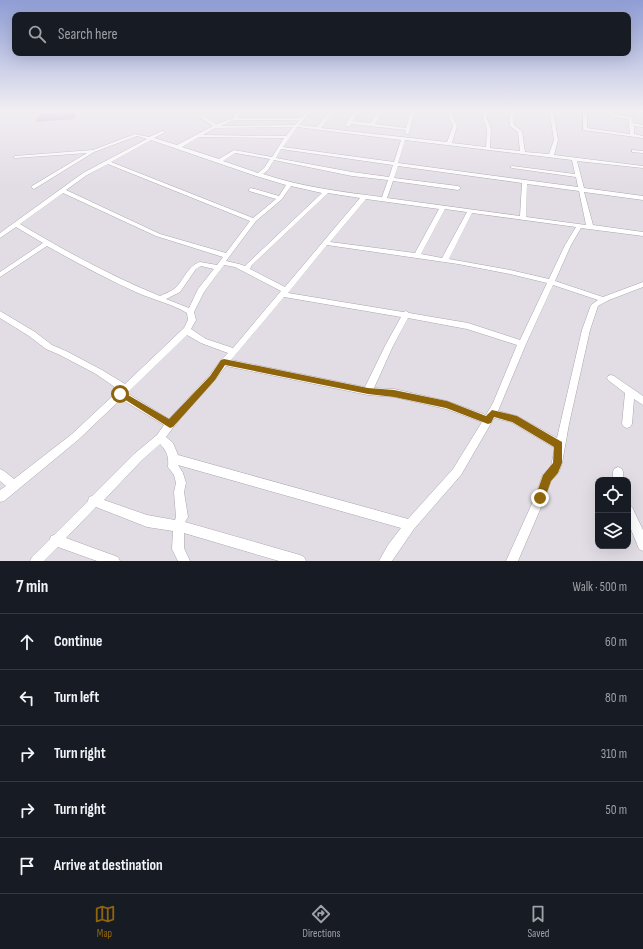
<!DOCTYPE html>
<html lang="en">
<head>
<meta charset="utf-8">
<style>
	:root { --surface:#171b24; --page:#242831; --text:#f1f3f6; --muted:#9ea1a6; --line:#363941; --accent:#8f650c }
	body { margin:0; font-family:"Sofia Sans Condensed",sans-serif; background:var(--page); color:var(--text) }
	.controls { position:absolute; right:12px; bottom:12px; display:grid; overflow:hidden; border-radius:8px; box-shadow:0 4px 16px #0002 }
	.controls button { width:36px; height:36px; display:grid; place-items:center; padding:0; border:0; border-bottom:1px solid var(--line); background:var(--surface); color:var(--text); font:20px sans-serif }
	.stop { position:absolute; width:12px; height:12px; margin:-9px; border:3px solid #8f650c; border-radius:50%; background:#fff }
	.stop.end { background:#8f650c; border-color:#fff; box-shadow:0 1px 4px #0008 }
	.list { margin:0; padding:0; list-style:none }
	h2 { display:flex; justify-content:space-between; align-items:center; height:52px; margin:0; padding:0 16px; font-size:17px }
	h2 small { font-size:13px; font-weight:400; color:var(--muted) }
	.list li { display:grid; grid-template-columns:26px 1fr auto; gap:12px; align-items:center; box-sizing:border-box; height:56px; padding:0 16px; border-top:1px solid var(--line) }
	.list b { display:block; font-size:15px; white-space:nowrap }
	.list em { font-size:13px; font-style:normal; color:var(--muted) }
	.icon { flex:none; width:22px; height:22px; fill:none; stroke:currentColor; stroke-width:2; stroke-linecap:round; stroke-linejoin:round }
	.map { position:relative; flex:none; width:643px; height:561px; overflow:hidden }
	.search { position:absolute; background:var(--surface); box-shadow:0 4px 16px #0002; left:12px; right:12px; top:12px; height:44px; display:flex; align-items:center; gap:10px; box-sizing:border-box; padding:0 14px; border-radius:8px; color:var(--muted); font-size:15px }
	.sheet { height:332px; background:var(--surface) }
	nav { display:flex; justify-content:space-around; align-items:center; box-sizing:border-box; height:56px; border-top:1px solid var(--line); background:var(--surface); font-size:11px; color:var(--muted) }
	nav a { display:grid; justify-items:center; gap:2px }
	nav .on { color:var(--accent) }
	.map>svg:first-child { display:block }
	.green { fill:#c19ecd }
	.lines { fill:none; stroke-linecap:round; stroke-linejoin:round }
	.minor-casing { stroke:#aca6ae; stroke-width:1 }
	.minor { fill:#fff; fill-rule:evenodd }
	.route { fill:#8f650c }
</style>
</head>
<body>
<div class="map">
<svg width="643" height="561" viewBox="0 0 643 561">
	<rect width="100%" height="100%" fill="#e2dce5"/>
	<polygon class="green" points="42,110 78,110 74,119 35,122"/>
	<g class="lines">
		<g class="minor-casing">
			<g id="minor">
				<path d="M 237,110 L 241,110 L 238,118 L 301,118 L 308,110 L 312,110 L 299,125 L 317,127 L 331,110 L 335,110 L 321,128 L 447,142 L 453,126 L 448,114 L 449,110 L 453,110 L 452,114 L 457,126 L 452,143 L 486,147 L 487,129 L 483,118 L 484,110 L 488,110 L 487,118 L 491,129 L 490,148 L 520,151 L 518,132 L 510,126 L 509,110 L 513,110 L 514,125 L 522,131 L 525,152 L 549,154 L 554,140 L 549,110 L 553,110 L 558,140 L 554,155 L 643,166 L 643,168 L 577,161 L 584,188 L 643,196 L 643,200 L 584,192 L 593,225 L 643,232 L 643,236 L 581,228 L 571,245 L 555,281 L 603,297 L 643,282 L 643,287 L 609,300 L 598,306 L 590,330 L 569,424 L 562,463 L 559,472 L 551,481 L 545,498 L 518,561 L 506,561 L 535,497 L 543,474 L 551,466 L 555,448 L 511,422 L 494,418 L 461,475 L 414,529 L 392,561 L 379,561 L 388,545 L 401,528 L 178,465 L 183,473 L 186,483 L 184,492 L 188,517 L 185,522 L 300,555 L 304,557 L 306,561 L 279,561 L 184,533 L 184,548 L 190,561 L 178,561 L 172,549 L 173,531 L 147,527 L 96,507 L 66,538 L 118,557 L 120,561 L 97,561 L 58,547 L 44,561 L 30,561 L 32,557 L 50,539 L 51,536 L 54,535 L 88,501 L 89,497 L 92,496 L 134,454 L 157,435 L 164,425 L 121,399 L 78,440 L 4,501 L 0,502 L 0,490 L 6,486 L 0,481 L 0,469 L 4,471 L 14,479 L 72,434 L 119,390 L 96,374 L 60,355 L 46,349 L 29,336 L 0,318 L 0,311 L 35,332 L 52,345 L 66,351 L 102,370 L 125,384 L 184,328 L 188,320 L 187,313 C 172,304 154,300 138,293 C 107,279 77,263 47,246 L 0,277 L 0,272 L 43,243 L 16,227 L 0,238 L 0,233 L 83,173 L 147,139 L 137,136 L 94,152 L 34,189 L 31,187 L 32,186 L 87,153 L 15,158 L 13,157 L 15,156 L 93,150 L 135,134 L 149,137 L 162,131 L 164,131 L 164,133 L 154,138 L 177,145 L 213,126 L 200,117 L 200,115 L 202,115 L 216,124 L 234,118 ZM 233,120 L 235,121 L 237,120 L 299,120 L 295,125 L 221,126 ZM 293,127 L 286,136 L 203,135 L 215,128 ZM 297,127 L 401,140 L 394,162 L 283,147 ZM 199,137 L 284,138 L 272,157 L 234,150 L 219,159 L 182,147 ZM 151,140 L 256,176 L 286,185 L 279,196 L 251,188 L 249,189 L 249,191 L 276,199 L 253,218 L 111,162 ZM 405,140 L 572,160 L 575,174 L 512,166 L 510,167 L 512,168 L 576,177 L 578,187 L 398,163 ZM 281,149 L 393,165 L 389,177 L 352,172 L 276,158 ZM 235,153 L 270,159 L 264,168 L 258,173 L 223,161 ZM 274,160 L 352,176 L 388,180 L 382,197 C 342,192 302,187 263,174 L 268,170 ZM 108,164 L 250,221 L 226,253 L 160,234 L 66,190 L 87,175 ZM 398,166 L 522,183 L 520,216 L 387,198 L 393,181 L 458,190 L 461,188 L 458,186 L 394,178 ZM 527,184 L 579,191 L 586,225 L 526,217 ZM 291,186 L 322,193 L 248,263 L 245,266 L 239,264 L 226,261 L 256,221 L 282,199 ZM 63,193 L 156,236 L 223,257 L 217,265 L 200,262 C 187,266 184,281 174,289 C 170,292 164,294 160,296 C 111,276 65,251 20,224 ZM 328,193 L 360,198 L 285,287 L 250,269 L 252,265 ZM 366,199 L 439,209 L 415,253 L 330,242 ZM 445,209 L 467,212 L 442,258 L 421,254 ZM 472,213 L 576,227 L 565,245 L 549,279 L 510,270 L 449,259 ZM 327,245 L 458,264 L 510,274 L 547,283 L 520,340 L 468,323 L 409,313 L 406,311 L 403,312 L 288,293 ZM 224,265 L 235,267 L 281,291 L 233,348 L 206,339 L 191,329 L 196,320 L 194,312 L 204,292 ZM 201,266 L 214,269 L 198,289 L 189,308 L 166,299 L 180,292 L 196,269 ZM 553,285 L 598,300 L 591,305 L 582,330 L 557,438 L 517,416 L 498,411 L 526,344 ZM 284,297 L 401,317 L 385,346 L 365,387 L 231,360 ZM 408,318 L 467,329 L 517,345 L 493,403 L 486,415 L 447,401 L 394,389 L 374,388 L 393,346 ZM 187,335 L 201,343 L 228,353 L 221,360 L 209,376 L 169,419 L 127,393 ZM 226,366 L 368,395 L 394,397 L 446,409 L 482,422 L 453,469 L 408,519 L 178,455 L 173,443 L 166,437 C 184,412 207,391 226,366 ZM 160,444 C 167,451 169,457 168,467 L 174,475 L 176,483 L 174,492 L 176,517 L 175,520 L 147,515 L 104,500 L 142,460 Z"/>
				<polygon points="356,110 360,110 353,121 371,123 380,110 384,110 375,124 406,128 411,110 415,110 409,133 407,134 405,133 406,130 351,124 350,126 346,126 347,122"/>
				<polygon points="583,110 587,110 587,128 630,134 629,125 628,124 629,123 629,119 609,116 608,110 612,110 612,114 632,117 633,123 643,125 643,127 634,126 634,134 643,136 643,138 583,130"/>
				<polygon points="632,150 643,151 643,153 632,152"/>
				<polygon points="611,375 614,376 643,396 643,405 634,399 632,424 630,427 627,428 624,427 622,424 625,393 608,380 607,378 608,376"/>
				<polygon points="618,467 622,469 623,472 623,480 613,480 613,472 614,469"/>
				<polygon points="628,505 632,507 643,530 643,551 639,549 628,522"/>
			</g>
		</g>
		<use href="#minor" class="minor"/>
	</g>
	<linearGradient id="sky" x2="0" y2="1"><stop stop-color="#8f9dd5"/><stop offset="0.59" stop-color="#f2eff3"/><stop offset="1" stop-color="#f2eff3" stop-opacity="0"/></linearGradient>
	<rect width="643" height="188" fill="url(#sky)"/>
	<polygon class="route" points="224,359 368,388 394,390 447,401 486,416 492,410 517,416 562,442 562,463 558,473 551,481 544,501 540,503 537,501 535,498 543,475 553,463 554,447 512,422 494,417 491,423 488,424 446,408 394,397 368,394 225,365 215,380 173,427 170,428 116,394 117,392 123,392 169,419 210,376 221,360"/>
</svg>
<div class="controls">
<button><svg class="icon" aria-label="locate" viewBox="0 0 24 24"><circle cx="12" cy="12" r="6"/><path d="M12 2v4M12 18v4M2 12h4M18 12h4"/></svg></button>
<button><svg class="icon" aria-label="layers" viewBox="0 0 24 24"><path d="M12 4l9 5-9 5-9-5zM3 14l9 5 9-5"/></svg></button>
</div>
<div class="stop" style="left:120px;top:394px"></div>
<div class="stop end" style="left:540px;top:498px"></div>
<div class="search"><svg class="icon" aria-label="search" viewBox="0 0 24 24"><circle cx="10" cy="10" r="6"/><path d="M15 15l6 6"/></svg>Search here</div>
</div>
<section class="sheet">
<h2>7 min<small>Walk · 500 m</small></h2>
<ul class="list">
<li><svg class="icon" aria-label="ahead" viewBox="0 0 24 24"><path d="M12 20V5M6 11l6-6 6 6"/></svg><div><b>Continue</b></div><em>60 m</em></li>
<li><svg class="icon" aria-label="left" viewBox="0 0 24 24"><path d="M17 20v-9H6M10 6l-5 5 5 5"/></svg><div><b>Turn left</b></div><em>80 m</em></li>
<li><svg class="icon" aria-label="right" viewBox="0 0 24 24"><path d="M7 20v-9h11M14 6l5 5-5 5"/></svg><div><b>Turn right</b></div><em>310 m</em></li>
<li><svg class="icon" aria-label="right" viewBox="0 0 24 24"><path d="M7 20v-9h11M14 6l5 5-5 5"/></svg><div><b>Turn right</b></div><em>50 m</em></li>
<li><svg class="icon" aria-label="arrive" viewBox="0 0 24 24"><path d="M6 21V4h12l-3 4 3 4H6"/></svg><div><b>Arrive at destination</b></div></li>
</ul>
</section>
<nav>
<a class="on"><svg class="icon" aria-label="map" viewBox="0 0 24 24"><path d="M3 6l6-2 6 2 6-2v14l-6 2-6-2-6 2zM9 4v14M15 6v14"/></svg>Map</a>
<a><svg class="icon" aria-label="directions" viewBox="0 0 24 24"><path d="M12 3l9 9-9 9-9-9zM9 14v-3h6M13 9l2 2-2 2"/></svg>Directions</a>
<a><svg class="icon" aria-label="saved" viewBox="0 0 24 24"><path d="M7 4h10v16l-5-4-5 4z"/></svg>Saved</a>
</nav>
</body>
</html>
